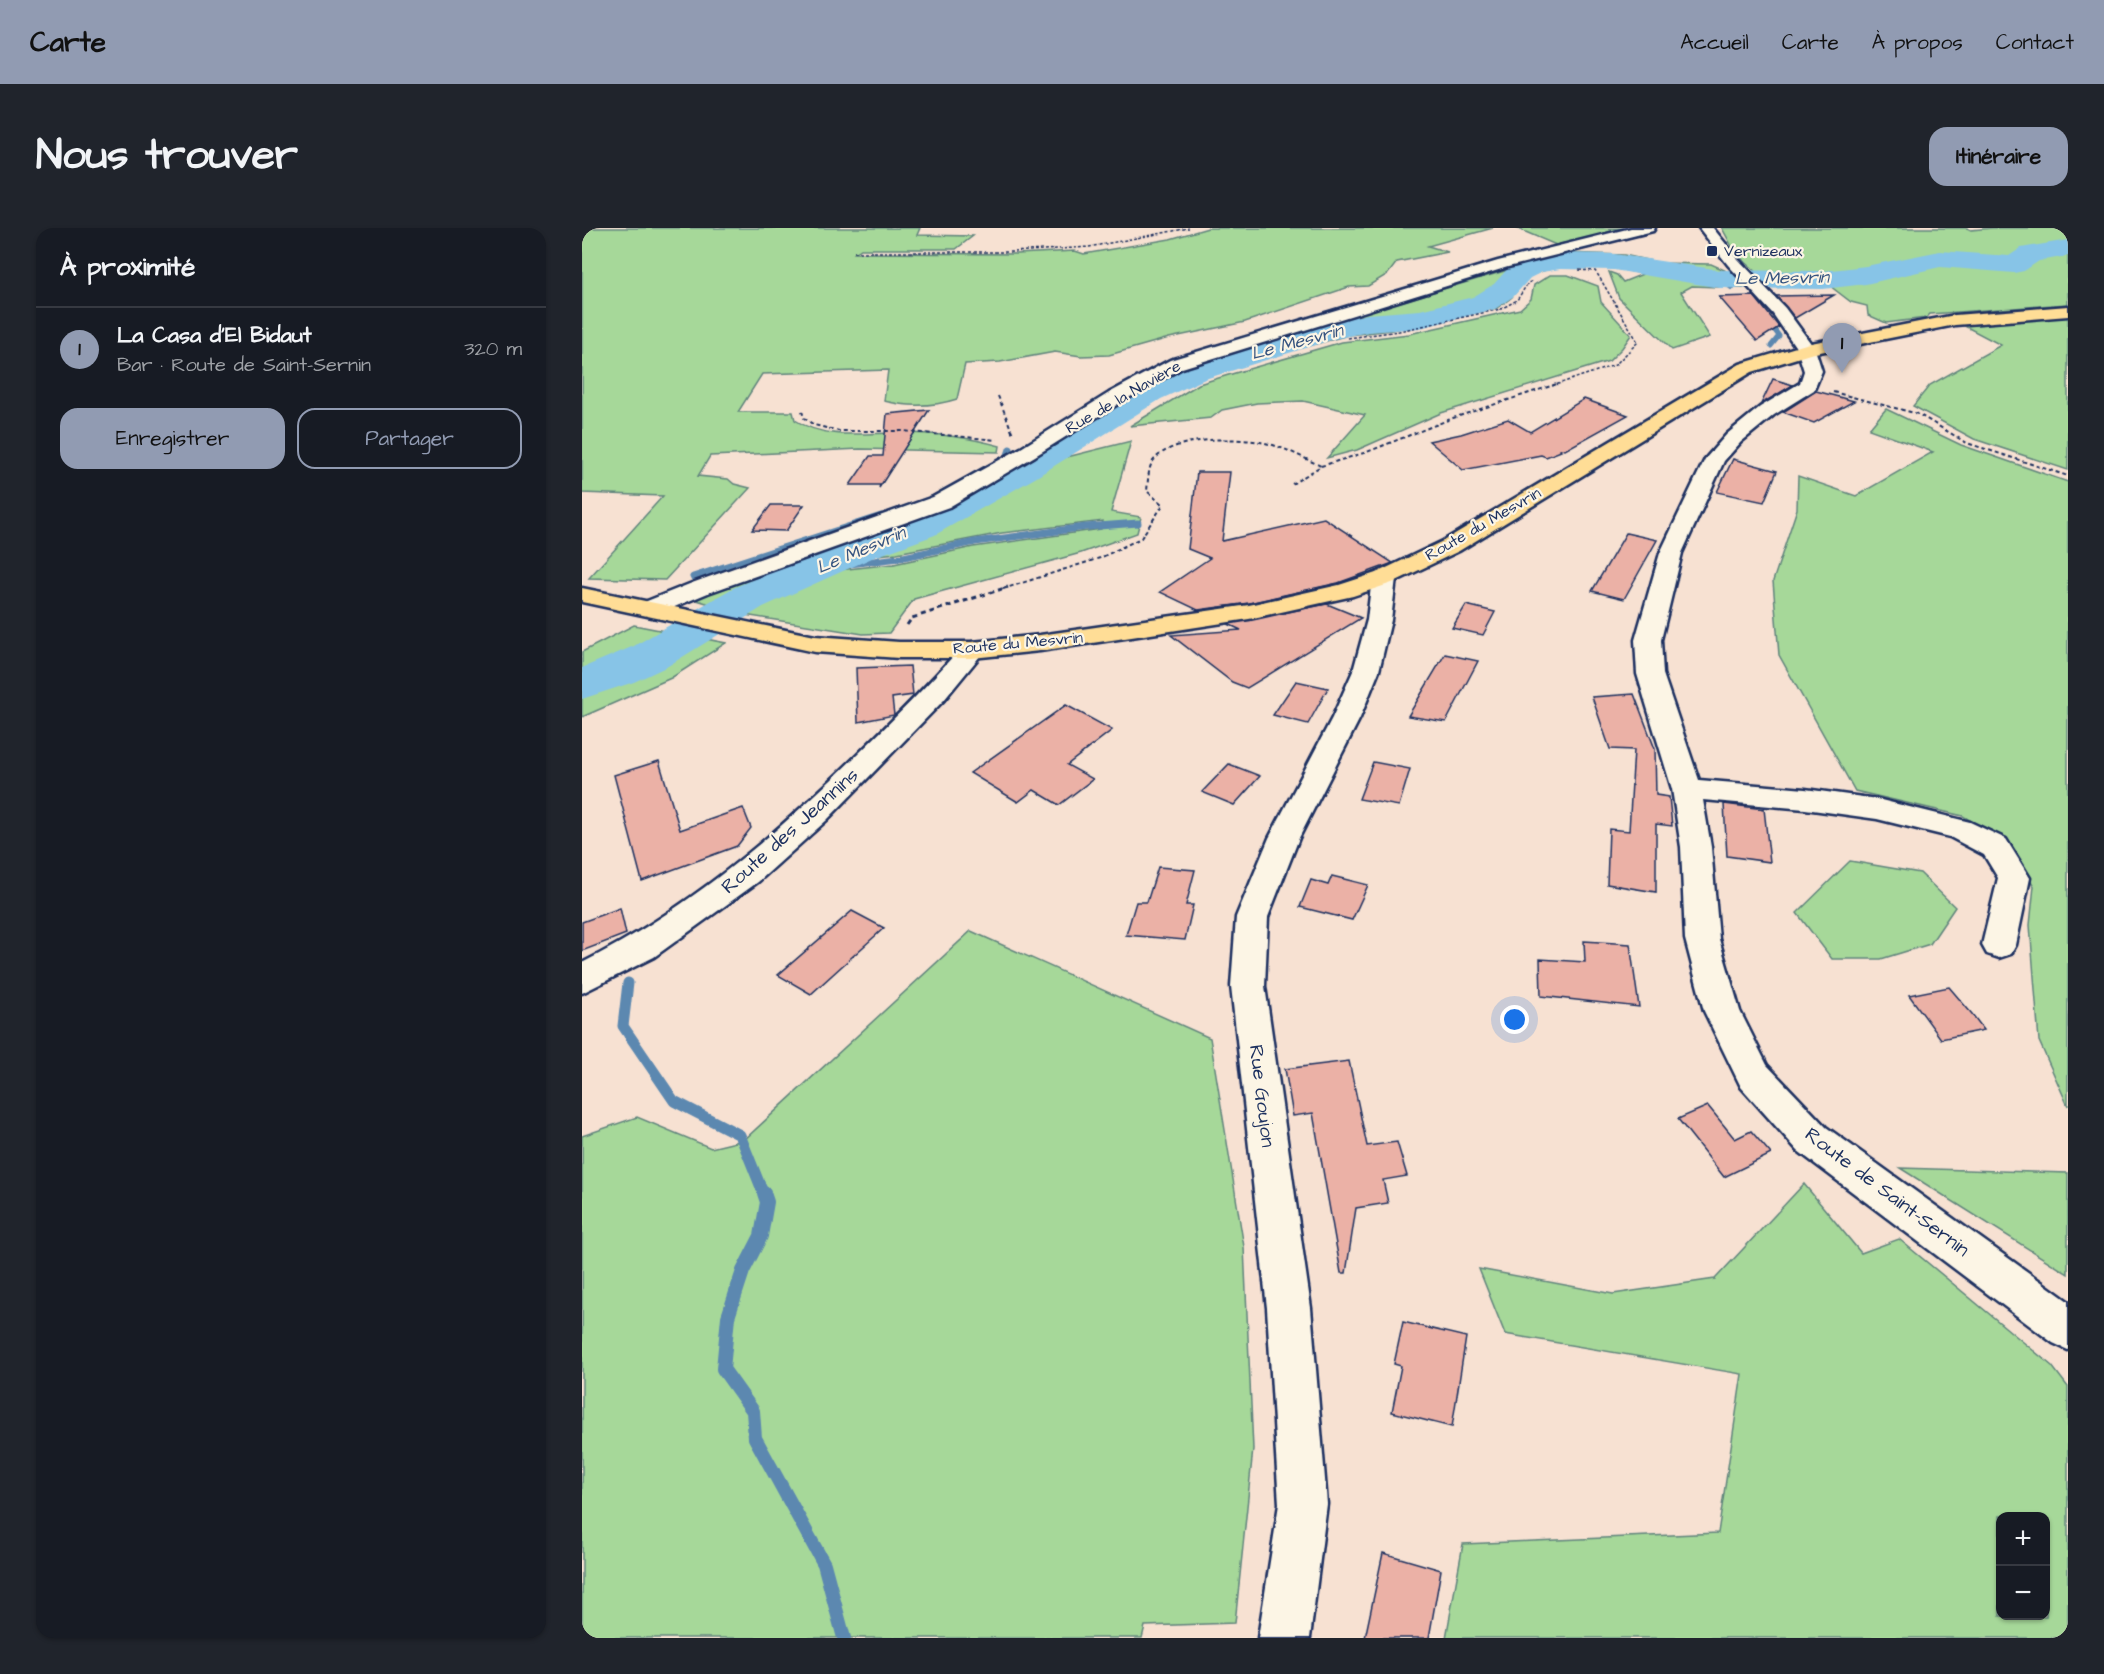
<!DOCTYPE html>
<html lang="fr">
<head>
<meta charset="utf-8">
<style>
	:root { --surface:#171b24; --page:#20242c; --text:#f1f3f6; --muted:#9ea1a6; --line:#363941; --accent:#919bb2 }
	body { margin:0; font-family:"Architects Daughter",sans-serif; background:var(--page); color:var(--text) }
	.controls { position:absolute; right:18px; bottom:18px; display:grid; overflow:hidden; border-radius:12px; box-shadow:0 2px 4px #0004 }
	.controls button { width:54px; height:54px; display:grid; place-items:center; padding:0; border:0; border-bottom:2px solid var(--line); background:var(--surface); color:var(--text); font:30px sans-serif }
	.you { position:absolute; left:933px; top:792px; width:21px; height:21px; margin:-15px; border:4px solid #fff; border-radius:50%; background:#1a73e8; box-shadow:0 0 0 9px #1a73e833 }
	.badge { display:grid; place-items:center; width:39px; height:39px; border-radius:50%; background:var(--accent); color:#111; font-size:20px; font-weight:700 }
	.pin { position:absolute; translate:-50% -50px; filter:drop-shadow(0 2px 3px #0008) }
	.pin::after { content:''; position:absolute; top:32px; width:21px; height:18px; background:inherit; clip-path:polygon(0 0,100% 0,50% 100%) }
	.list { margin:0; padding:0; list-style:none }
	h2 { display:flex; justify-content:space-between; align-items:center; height:78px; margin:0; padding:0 24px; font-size:26px }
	h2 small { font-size:20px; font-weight:400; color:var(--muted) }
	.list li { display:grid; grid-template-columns:39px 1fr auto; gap:18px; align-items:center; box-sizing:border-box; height:84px; padding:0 24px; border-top:2px solid var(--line) }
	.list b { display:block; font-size:22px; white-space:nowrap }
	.list p { margin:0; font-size:20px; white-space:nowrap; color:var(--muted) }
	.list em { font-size:20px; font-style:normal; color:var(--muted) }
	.actions { display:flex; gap:12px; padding:18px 24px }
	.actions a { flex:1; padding:14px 0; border:2px solid var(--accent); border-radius:18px; text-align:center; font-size:21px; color:var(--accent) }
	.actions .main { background:var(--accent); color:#111 }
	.map { position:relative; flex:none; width:1486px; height:1410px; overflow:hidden; border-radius:18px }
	header { display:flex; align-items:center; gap:36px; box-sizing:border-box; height:84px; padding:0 30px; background:var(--accent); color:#111 }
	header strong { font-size:28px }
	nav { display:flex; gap:33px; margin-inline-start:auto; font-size:21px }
	.intro { display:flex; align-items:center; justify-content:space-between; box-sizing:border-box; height:144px; padding:0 36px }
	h1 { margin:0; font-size:42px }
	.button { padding:15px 27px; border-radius:18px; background:var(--accent); color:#111; font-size:21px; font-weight:700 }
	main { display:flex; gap:36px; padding:0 36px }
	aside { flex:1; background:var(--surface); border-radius:18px; box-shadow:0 2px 4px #0004 }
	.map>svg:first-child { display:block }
	.green { fill:#a6d899; stroke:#60847c; stroke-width:1.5; fill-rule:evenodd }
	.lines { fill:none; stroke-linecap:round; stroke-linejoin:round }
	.stream-far3 { stroke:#5c88b0; stroke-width:5 }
	.stream-far2 { stroke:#5c88b0; stroke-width:7 }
	.stream-far1 { stroke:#5c88b0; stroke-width:11 }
	.stream { stroke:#5c88b0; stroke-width:14 }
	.river { fill:#87c4e7; fill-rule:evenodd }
	.building { fill:#ebb1a6; stroke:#1b2f5e; stroke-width:1.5 }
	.minor-casing { stroke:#1b2f5e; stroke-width:5 }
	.major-casing { stroke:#1b2f5e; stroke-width:5 }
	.path-far2 { stroke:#1b2f5e; stroke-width:1.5; stroke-dasharray:3 2; stroke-linecap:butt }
	.path-far1 { stroke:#1b2f5e; stroke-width:2; stroke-dasharray:4 3; stroke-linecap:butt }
	.path { stroke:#1b2f5e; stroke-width:3; stroke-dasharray:5 4; stroke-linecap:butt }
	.minor { fill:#fcf5e5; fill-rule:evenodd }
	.major { fill:#ffdd96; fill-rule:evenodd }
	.poi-dot { fill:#1b2f5e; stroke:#fcf5e5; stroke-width:2 }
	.labels { text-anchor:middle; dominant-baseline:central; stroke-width:4.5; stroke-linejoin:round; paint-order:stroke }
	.far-poi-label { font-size:16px; fill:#1b2f5e; stroke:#fcf5e5; text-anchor:start }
	.far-street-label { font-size:16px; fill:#1b2f5e; stroke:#fcf5e5 }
	.far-water-label { font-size:18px; font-style:italic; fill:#365480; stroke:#fcf5e5 }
	.street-label { font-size:20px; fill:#1b2f5e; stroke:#fcf5e5 }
</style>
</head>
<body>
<header>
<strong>Carte</strong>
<nav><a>Accueil</a><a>Carte</a><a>À propos</a><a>Contact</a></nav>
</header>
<div class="intro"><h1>Nous trouver</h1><a class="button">Itinéraire</a></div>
<main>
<aside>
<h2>À proximité<small></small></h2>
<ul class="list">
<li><span class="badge">1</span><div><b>La Casa d’El Bidaut</b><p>Bar · Route de Saint-Sernin</p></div><em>320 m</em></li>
</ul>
<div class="actions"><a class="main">Enregistrer</a><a>Partager</a></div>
</aside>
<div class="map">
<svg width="1486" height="1410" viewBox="0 0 1486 1410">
	<rect width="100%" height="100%" fill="#f7e1d2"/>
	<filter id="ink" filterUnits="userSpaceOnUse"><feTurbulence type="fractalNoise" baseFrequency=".0167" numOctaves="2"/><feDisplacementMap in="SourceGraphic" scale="12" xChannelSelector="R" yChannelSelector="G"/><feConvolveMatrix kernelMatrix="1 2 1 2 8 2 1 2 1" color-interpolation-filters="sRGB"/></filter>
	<g filter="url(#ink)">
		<g class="green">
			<path d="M 0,0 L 338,0 L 335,7 L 391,8 L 374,21 L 279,21 L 273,25 L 435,26 L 493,23 L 502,26 L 588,11 L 626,0 L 911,0 L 846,18 L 866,24 L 815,34 L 806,46 L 786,58 L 767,59 L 663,94 L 587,110 L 527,127 L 499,128 L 473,124 L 418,134 L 383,136 L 375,171 C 350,179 326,179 302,173 L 306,142 L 180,146 L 156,184 L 211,184 L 213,192 C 243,212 283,205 317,205 C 350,205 386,209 418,218 L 417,224 L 278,221 L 128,228 L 116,248 L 146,251 L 152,256 L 168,260 L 83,352 L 7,350 L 81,268 L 0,265 Z"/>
			<polygon points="934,0 1049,0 974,17"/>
			<polygon points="1140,0 1385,0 1389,2 1410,0 1486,0 1486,76 1348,86 1344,90 1304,95 1286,87 1285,78 1269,74 1244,55 1190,57 1154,26"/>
			<polygon points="981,25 1042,27 1079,35 1129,36 1145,43 1150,49 1092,41 1079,35 1005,30 964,30"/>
			<path d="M 988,35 L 1036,37 L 1152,55 L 1160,60 L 1110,58 L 1099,64 L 1128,109 L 1090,122 L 1037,70 L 1027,44 L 1035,47 L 1041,54 L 1061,46 C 1030,39 968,31 941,53 C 937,57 934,64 930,69 C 926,73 920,76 915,80 L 810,102 L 767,107 L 625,145 L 630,141 L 723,113 L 785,98 L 816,97 L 894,79 L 911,73 L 928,61 L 938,48 L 968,37 Z"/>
			<path d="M 926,42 C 913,90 812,88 773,95 C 750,100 728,106 706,111 L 709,106 Z"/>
			<polygon points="968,47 986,47 1016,58 1019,74 1049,107 1040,120 1027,133 859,185 775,222 745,230 783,187 721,173 675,175 640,182 629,190 548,198 617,156 653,145 760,114 827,106 938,81 949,71 952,57"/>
			<polygon points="1486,85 1486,242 1392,211 1331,178 1348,157 1419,117 1375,94"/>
			<polygon points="1304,181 1379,217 1486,254 1486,878 1457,813 1448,697 1452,658 1427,616 1381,588 1273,563 1197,427 1191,353 1215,281 1216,248 1274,268 1351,224 1287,201"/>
			<polygon points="549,213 529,284 559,289 555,305 499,325 332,371 307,405 281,406 162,387 168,375 238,344 312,336 391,319 519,301 521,293 420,305 315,325 266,330 336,310 403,274 450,243 477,231"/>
			<polygon points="347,286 134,378 115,372 122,363"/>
			<polygon points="52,397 144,415 89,450 0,489 0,424"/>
			<polygon points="1268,633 1338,645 1373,679 1348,716 1299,731 1250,731 1215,685"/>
			<polygon points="389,703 628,810 662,1019 671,1221 653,1395 563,1398 560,1410 0,1410 0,908 55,889 129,920 162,912"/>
			<polygon points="1318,940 1486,945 1486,1046"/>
			<path d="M 1222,956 L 1279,1025 L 1317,1011 L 1470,1138 L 1486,1159 L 1486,1410 L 864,1410 L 881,1316 L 1136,1305 L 1160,1146 L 923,1106 L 897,1041 L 1031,1066 L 1133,1051 ZM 1418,1288 L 1464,1288 L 1464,1388 L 1418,1388 Z"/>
		</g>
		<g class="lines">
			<g class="stream-far3">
				<polyline points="1138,51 1150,60"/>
				<polyline points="1188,96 1197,108 1189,118"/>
			</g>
			<g class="stream-far2">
				<polyline points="417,235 425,230 428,221"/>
				<polyline points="234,340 317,330 393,314 504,299 556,295"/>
				<polyline points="111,349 299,288"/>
			</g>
			<polyline class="stream-far1" points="46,755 41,798 92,873 158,907 182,967"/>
			<polyline class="stream" points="182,965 185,974 179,1008 161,1043 146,1089 141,1141 171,1183 173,1210 242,1336 262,1410"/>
			<polygon class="river" points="1486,12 1486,28 1457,33 1442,43 1432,45 1358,39 1284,56 1241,61 1138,60 1032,42 978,41 960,44 948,50 932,68 913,81 838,100 786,104 752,111 623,151 579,171 453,250 353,307 290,330 181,379 86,438 52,454 0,471 0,440 52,418 149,361 260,312 323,289 425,234 555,157 599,137 746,94 786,86 838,82 891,69 912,56 928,38 943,31 978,25 1032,26 1138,42 1241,43 1284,38 1358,23 1427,28 1439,20"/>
		</g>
		<g class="building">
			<polygon points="1252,67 1213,90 1194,68"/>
			<polygon points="1172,68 1197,99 1175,113 1137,69"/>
			<polygon points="1191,151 1211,157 1179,176"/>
			<polygon points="1234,163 1272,173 1232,195 1201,184"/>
			<polygon points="1002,171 1046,187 983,222 979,221 978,222 979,223 964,229 959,227 881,242 847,213 879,206 926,191 948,204"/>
			<polygon points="347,182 297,260 298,257 268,257 288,228 301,228 305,186"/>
			<polygon points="1151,231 1195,243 1182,274 1135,264"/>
			<polygon points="615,244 648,244 640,313 742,290 811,335 756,355 667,375 616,382 578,364 628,330 606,321"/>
			<polygon points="189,277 222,277 204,303 170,302"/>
			<polygon points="1044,305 1075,312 1042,371 1010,363"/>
			<polygon points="745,376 779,390 665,460 650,454 589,407 659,402 646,396"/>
			<polygon points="884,377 913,384 901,407 870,400"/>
			<polygon points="863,426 896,433 864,494 826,488"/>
			<polygon points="328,438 331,467 310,470 312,487 276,494 274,440"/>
			<polygon points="714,453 746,460 726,496 691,487"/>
			<polygon points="1052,466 1073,521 1074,567 1087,569 1090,598 1074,596 1074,664 1025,656 1027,601 1047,603 1052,522 1028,521 1010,469"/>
			<polygon points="484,477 530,502 485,537 511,551 477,577 452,562 436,574 388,545"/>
			<polygon points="77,533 98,602 161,580 169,600 155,618 60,653 32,547"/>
			<polygon points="791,534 828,541 817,578 777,571"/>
			<polygon points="647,536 678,548 652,577 620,564"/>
			<polygon points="1142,576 1182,581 1188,634 1145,628"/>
			<polygon points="576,639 613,642 604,677 611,677 603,712 544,707 554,674 565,674"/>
			<polygon points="750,648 786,657 770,692 718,679 729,652 746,657"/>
			<polygon points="38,680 44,706 0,723 0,694"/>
			<polygon points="270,683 302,700 229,766 196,747"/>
			<polygon points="1002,713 1048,716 1057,779 959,768 958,731 1003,734"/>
			<polygon points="1367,759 1390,786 1402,802 1359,811 1327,767"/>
			<polygon points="767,833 785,918 815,914 825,948 801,952 806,975 774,980 764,1045 759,1045 731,885 711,888 703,841"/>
			<polygon points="1126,878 1153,911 1169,903 1189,926 1142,949 1096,891"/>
			<polygon points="821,1094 884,1109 870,1199 810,1184 819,1138 812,1136"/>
			<polygon points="801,1325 859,1342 847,1410 783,1410"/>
		</g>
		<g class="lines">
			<g class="minor-casing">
				<g id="minor">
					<polygon points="1049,0 1073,0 1071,3 926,39 600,140 541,173 453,228 367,279 126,365 78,385 69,387 60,385 57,380 60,375 110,355 351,269 439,220 527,165 588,132 916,33"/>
					<polygon points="1117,0 1131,0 1156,31 1203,80 1233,121 1240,143 1232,162 1192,187 1159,214 1142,233 1100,325 1079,412 1081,446 1117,552 1223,561 1295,571 1388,594 1424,611 1448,650 1434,717 1429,726 1417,730 1405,726 1400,717 1416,650 1402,627 1368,609 1295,591 1223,581 1121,572 1129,619 1137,711 1158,783 1185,837 1244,899 1486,1073 1486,1122 1471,1115 1216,923 1159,859 1122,783 1103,711 1099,619 1090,561 1055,446 1053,412 1078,325 1123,231 1145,206 1178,179 1218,155 1222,143 1215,121 1191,86 1146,37"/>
					<polygon points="802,343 810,345 814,350 809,392 797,443 778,490 717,610 686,689 683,758 729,1080 745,1276 728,1410 676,1410 697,1276 685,1080 649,758 654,689 687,610 750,490 771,443 785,392 790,350 794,345"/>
					<path d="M 390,414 L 399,417 L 403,422 L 362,472 L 245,592 L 176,654 L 72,729 L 0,765 L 0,735 C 105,682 190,610 274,528 C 311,492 347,456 381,417 Z"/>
				</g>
			</g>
			<g class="major-casing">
				<polygon id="major" points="1486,78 1486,88 1373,97 1228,126 1170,144 877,323 810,355 771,368 667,391 458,423 390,430 317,430 233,424 0,374 0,360 233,408 317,414 390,414 458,407 667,377 757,357 794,345 861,313 1158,136 1224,116 1373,87"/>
			</g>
			<g class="path-far2">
				<polyline points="272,24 431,24 507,19 607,0"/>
				<polyline points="766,110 817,103 919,81 935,72 946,55 951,53"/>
				<polyline points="970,158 1033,137 1056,114 1016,47 1013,43 995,42"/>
			</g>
			<g class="path-far1">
				<polyline points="1251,164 1336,186 1385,215 1486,248"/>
				<polyline points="416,168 431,206"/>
				<polyline points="220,183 222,190 232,197 257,203 320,203 415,212"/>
				<polyline points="739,238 785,224 871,190 975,156"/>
				<path d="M 421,361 L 518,330 L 559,310 L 581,277 L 565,263 C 566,254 566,238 572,232 C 591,208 656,209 683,215 C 702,219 721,230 739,238 L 710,256"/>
			</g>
			<polyline class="path" points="325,397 330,390 426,359"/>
			<use href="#minor" class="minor"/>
			<use href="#major" class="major"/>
		</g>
	</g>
	<rect class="poi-dot" x="1124" y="17" width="12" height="12" rx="3"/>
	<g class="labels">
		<g class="far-poi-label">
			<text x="1142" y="23">Vernizeaux</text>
		</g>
		<g class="far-street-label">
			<text transform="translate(541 169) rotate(-30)">Rue de la Navière</text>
			<text transform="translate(901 296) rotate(-30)">Route du Mesvrin</text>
			<text transform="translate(436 415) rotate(-5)">Route du Mesvrin</text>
		</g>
		<g class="far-water-label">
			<text transform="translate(1200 50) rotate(-1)">Le Mesvrin</text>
			<text transform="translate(715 114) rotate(-15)">Le Mesvrin</text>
			<text transform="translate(279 322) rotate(-23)">Le Mesvrin</text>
		</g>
		<g class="street-label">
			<text transform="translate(208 603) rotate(-42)">Route des Jeannins</text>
			<text transform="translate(680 868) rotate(83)">Rue Goujon</text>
			<text transform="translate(1305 964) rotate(37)">Route de Saint-Sernin</text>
		</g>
	</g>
</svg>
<div class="controls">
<button>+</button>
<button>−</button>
</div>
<div class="you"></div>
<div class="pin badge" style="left:1260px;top:145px">1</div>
</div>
</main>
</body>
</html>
